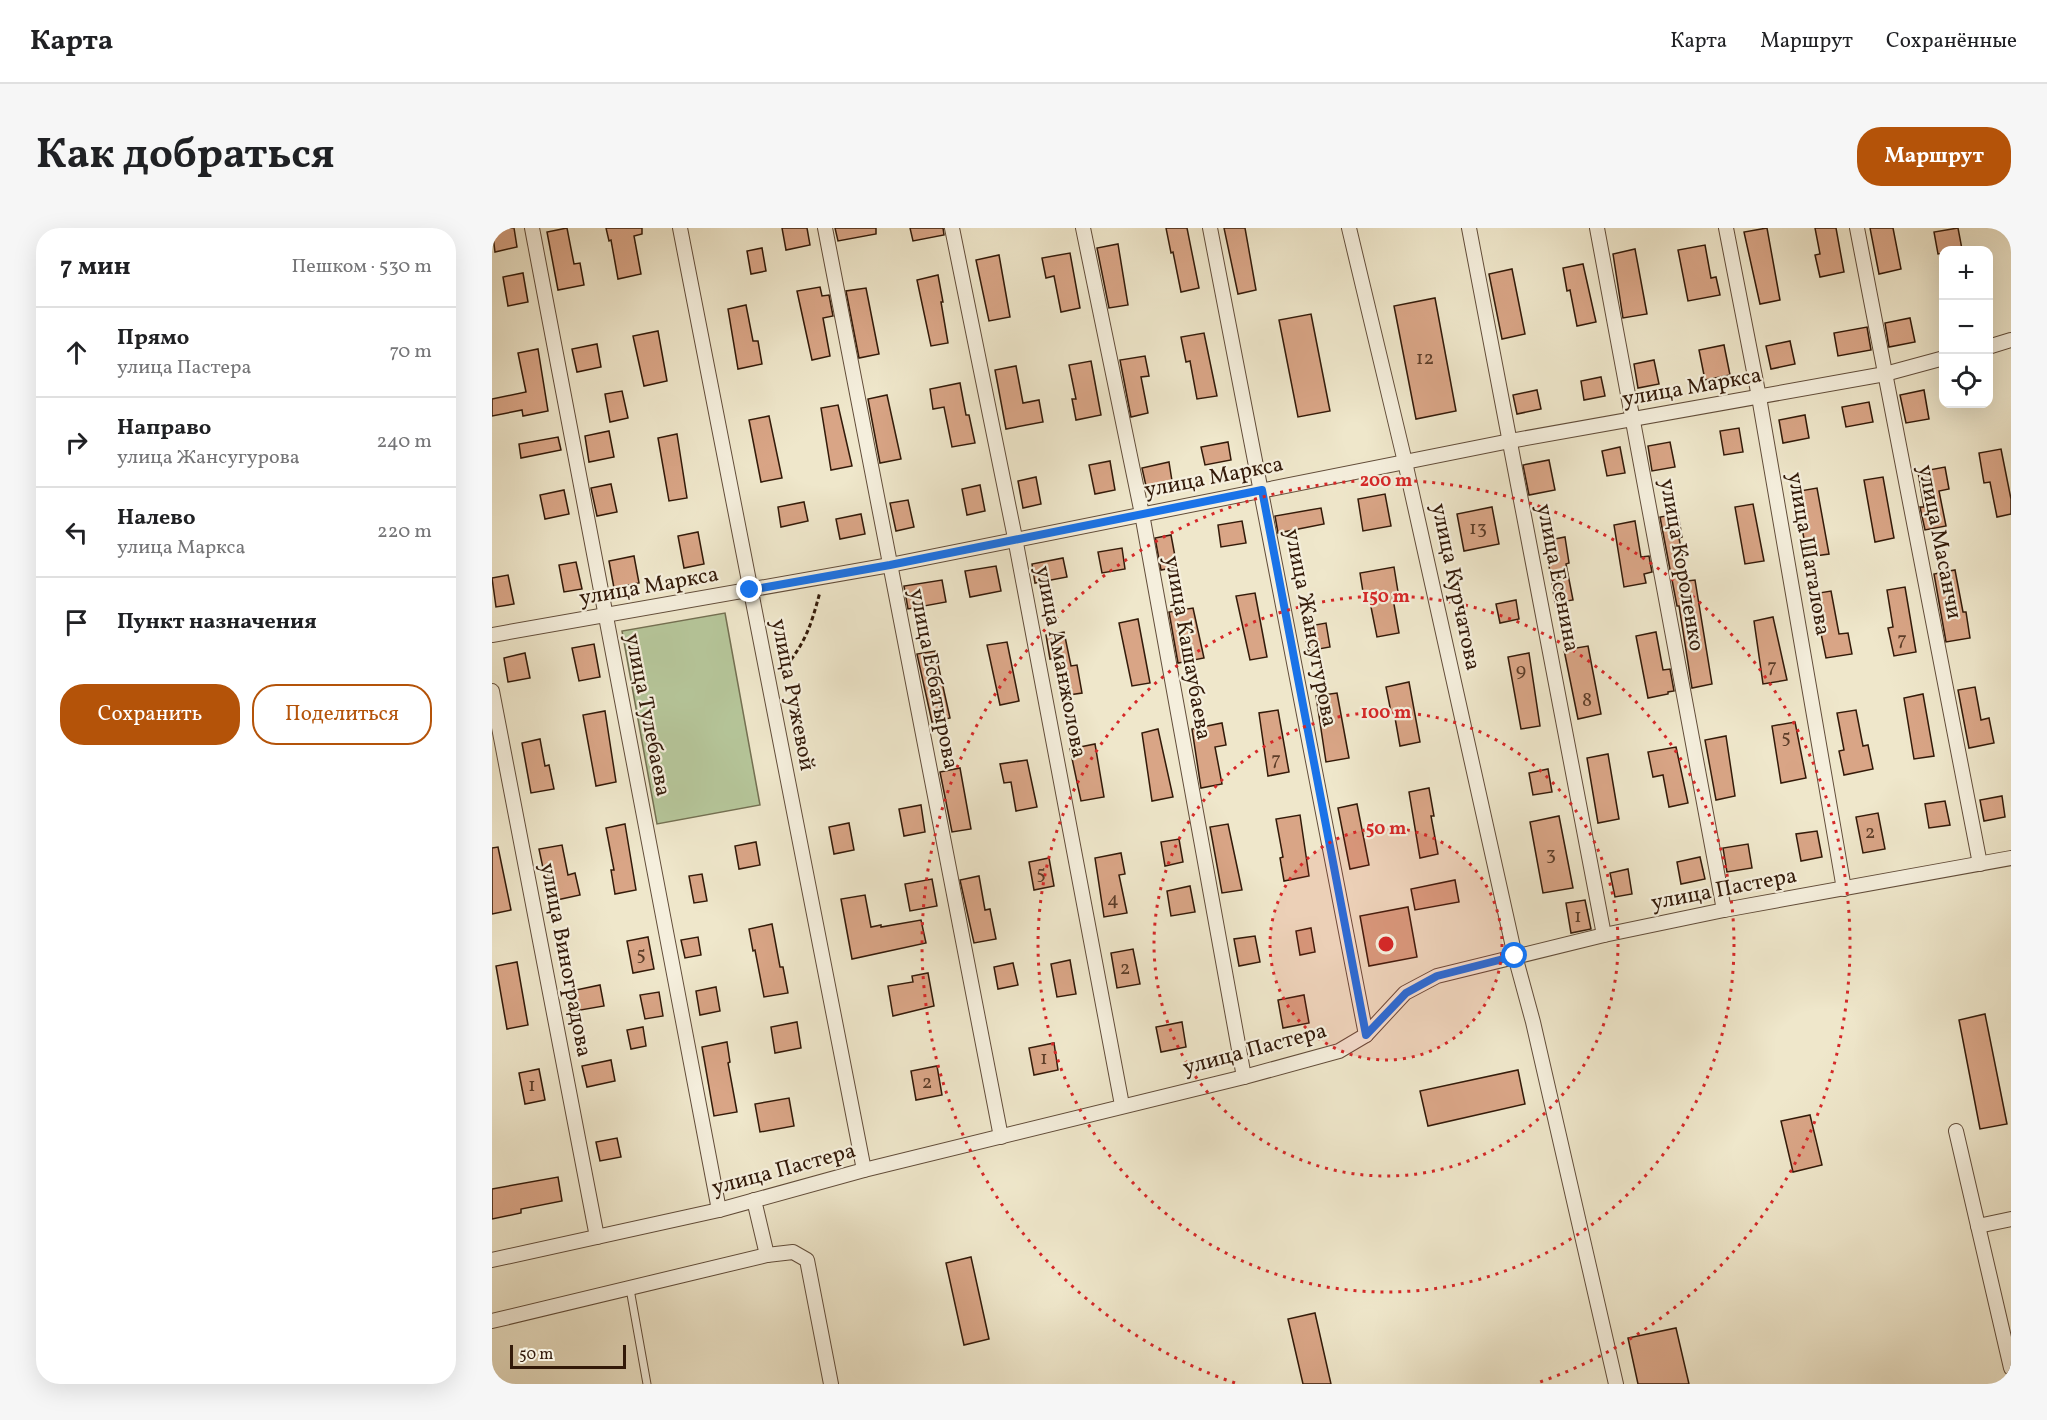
<!DOCTYPE html>
<html lang="ru">
<head>
<meta charset="utf-8">
<style>
	:root { --surface:#fff; --page:#f6f6f6; --text:#202124; --muted:#757577; --line:#e0e0e0; --accent:#b45309 }
	body { margin:0; font-family:Vollkorn,serif; background:var(--page); color:var(--text) }
	.controls { position:absolute; right:18px; top:18px; display:grid; overflow:hidden; border-radius:12px; box-shadow:0 6px 24px #0002 }
	.controls button { width:54px; height:54px; display:grid; place-items:center; padding:0; border:0; border-bottom:2px solid var(--line); background:var(--surface); color:var(--text); font:30px sans-serif }
	.scale { position:absolute; left:18px; bottom:15px; width:116px; box-sizing:border-box; padding-left:6px; border:3px solid #331a09; border-top:0; font-size:16px; line-height:21px; white-space:nowrap; color:#331a09; -webkit-text-stroke:4px #f5efdd; paint-order:stroke }
	.stop { position:absolute; width:18px; height:18px; margin:-14px; border:4px solid #1a73e8; border-radius:50%; background:#fff }
	.stop.end { background:#1a73e8; border-color:#fff; box-shadow:0 2px 6px #0008 }
	.list { margin:0; padding:0; list-style:none }
	h2 { display:flex; justify-content:space-between; align-items:center; height:78px; margin:0; padding:0 24px; font-size:26px }
	h2 small { font-size:20px; font-weight:400; color:var(--muted) }
	.list li { display:grid; grid-template-columns:39px 1fr auto; gap:18px; align-items:center; box-sizing:border-box; height:90px; padding:0 24px; border-top:2px solid var(--line) }
	.list b { display:block; font-size:22px; white-space:nowrap }
	.list p { margin:0; font-size:20px; white-space:nowrap; color:var(--muted) }
	.list em { font-size:20px; font-style:normal; color:var(--muted) }
	.actions { display:flex; gap:12px; padding:18px 24px }
	.actions a { flex:1; padding:14px 0; border:2px solid var(--accent); border-radius:24px; text-align:center; font-size:21px; color:var(--accent) }
	.actions .main { background:var(--accent); color:#fff }
	.icon { flex:none; width:33px; height:33px; fill:none; stroke:currentColor; stroke-width:2; stroke-linecap:round; stroke-linejoin:round }
	.map { position:relative; flex:none; width:1519px; height:1156px; overflow:hidden; border-radius:24px }
	header { display:flex; align-items:center; gap:36px; box-sizing:border-box; height:84px; padding:0 30px; background:var(--surface); border-bottom:2px solid var(--line) }
	header strong { font-size:28px }
	nav { display:flex; gap:33px; margin-inline-start:auto; font-size:21px }
	.intro { display:flex; align-items:center; justify-content:space-between; box-sizing:border-box; height:144px; padding:0 36px }
	h1 { margin:0; font-size:42px }
	.button { padding:15px 27px; border-radius:24px; background:var(--accent); color:#fff; font-size:21px; font-weight:700 }
	main { display:flex; gap:36px; padding:0 36px }
	aside { flex:1; background:var(--surface); border-radius:24px; box-shadow:0 6px 24px #0002 }
	.map>svg:first-child { display:block }
	.green { fill:#b6c69a; stroke:#747052; stroke-width:1.5 }
	.building { fill:#d9a586; stroke:#331a09; stroke-width:1.5 }
	.lines { fill:none; stroke-linecap:round; stroke-linejoin:round }
	.lane-casing { stroke:#624d3a; stroke-width:9 }
	.street-casing { stroke:#624d3a; stroke-width:16 }
	.path { stroke:#331a09; stroke-width:3; stroke-dasharray:4.5 3; stroke-linecap:butt }
	.lane { stroke:#f5efdd; stroke-width:7 }
	.street { stroke:#f5efdd; stroke-width:14 }
	.route { stroke:#1a73e8; stroke-width:8 }
	.ring { fill:none; stroke:#d62828; stroke-width:3; stroke-dasharray:3 6 }
	.labels { text-anchor:middle; dominant-baseline:central; stroke-width:4.5; stroke-linejoin:round; paint-order:stroke }
	.number-label { font-size:20px; fill:#5c3d28 }
	.street-label { font-size:22px; fill:#331a09; stroke:#f5efdd }
	.centre { fill:#d62828; stroke:#f5efdd; stroke-width:3 }
	.ring-label { font-size:18px; text-anchor:middle; font-weight:bold; fill:#d62828; stroke:#f5efdd; stroke-width:4.5; stroke-linejoin:round; paint-order:stroke }
</style>
</head>
<body>
<header>
<strong>Карта</strong>
<nav><a>Карта</a><a>Маршрут</a><a>Сохранённые</a></nav>
</header>
<div class="intro"><h1>Как добраться</h1><a class="button">Маршрут</a></div>
<main>
<aside>
<h2>7 мин<small>Пешком · 530 m</small></h2>
<ul class="list">
<li><svg class="icon" aria-label="ahead" viewBox="0 0 24 24"><path d="M12 20V5M6 11l6-6 6 6"/></svg><div><b>Прямо</b><p>улица Пастера</p></div><em>70 m</em></li>
<li><svg class="icon" aria-label="right" viewBox="0 0 24 24"><path d="M7 20v-9h11M14 6l5 5-5 5"/></svg><div><b>Направо</b><p>улица Жансугурова</p></div><em>240 m</em></li>
<li><svg class="icon" aria-label="left" viewBox="0 0 24 24"><path d="M17 20v-9H6M10 6l-5 5 5 5"/></svg><div><b>Налево</b><p>улица Маркса</p></div><em>220 m</em></li>
<li><svg class="icon" aria-label="arrive" viewBox="0 0 24 24"><path d="M6 21V4h12l-3 4 3 4H6"/></svg><div><b>Пункт назначения</b></div></li>
</ul>
<div class="actions"><a class="main">Сохранить</a><a>Поделиться</a></div>
</aside>
<div class="map">
<svg width="1519" height="1156" viewBox="0 0 1519 1156">
	<rect width="100%" height="100%" fill="#efe7cb"/>
	<filter id="stains"><feTurbulence type="fractalNoise" baseFrequency=".00333" numOctaves="4"/><feColorMatrix values="0 0 0 0 .2 0 0 0 0 .09 0 0 0 0 .02 0 0 0 .5 -.17"/></filter>
	<radialGradient id="worn" r=".72"><stop offset=".6" stop-color="#630" stop-opacity="0"/><stop offset="1" stop-color="#630" stop-opacity=".3"/></radialGradient>
	<polygon class="green" points="233,385 268,577 165,596 130,403"/>
	<g class="building">
		<polygon points="0,0 22,0 25,19 3,24"/>
		<polygon points="75,0 82,36 88,35 92,57 66,62 55,4"/>
		<polygon points="114,0 150,0 150,6 142,8 149,46 126,51 119,12 117,13"/>
		<polygon points="290,0 315,0 318,17 294,22"/>
		<polygon points="343,0 384,0 384,6 346,13"/>
		<polygon points="418,0 451,0 452,7 421,13"/>
		<polygon points="674,0 695,0 707,60 689,64 681,24 679,25"/>
		<polygon points="732,0 753,0 764,62 746,66"/>
		<polygon points="1275,0 1288,72 1268,76 1252,4"/>
		<polygon points="1323,0 1344,0 1352,44 1328,49 1323,27 1328,26"/>
		<polygon points="1378,0 1401,0 1409,41 1387,46"/>
		<polygon points="1466,0 1470,21 1452,22 1452,25 1446,26 1442,4"/>
		<polygon points="626,16 636,77 617,80 605,20"/>
		<polygon points="1213,17 1219,50 1224,49 1228,67 1196,73 1186,22"/>
		<polygon points="270,20 274,43 259,46 255,23"/>
		<polygon points="1143,21 1155,86 1131,90 1121,26"/>
		<polygon points="578,25 588,80 569,84 562,48 554,50 550,30"/>
		<polygon points="507,27 518,89 497,93 484,32"/>
		<polygon points="1091,36 1104,94 1085,98 1078,62 1075,63 1071,40"/>
		<polygon points="1020,41 1033,106 1010,111 997,46"/>
		<polygon points="31,45 36,74 16,78 11,49"/>
		<polygon points="446,47 451,74 449,74 456,115 439,118 425,52"/>
		<polygon points="328,59 330,68 337,67 341,88 331,90 338,128 320,132 305,63"/>
		<polygon points="374,60 387,126 367,130 354,63"/>
		<polygon points="943,70 964,183 924,191 902,78"/>
		<polygon points="254,77 261,113 266,113 270,136 246,141 236,81"/>
		<polygon points="819,86 838,183 806,189 787,92"/>
		<polygon points="1418,90 1423,114 1397,119 1393,95"/>
		<polygon points="1375,99 1379,122 1346,128 1342,105"/>
		<polygon points="166,103 175,153 152,158 141,108"/>
		<polygon points="712,105 725,168 705,171 698,133 694,134 689,109"/>
		<polygon points="1298,113 1303,136 1279,141 1274,118"/>
		<polygon points="105,116 109,139 85,144 80,121"/>
		<polygon points="1232,117 1238,147 1213,152 1207,122"/>
		<polygon points="46,121 56,183 31,188 30,182 0,188 0,171 34,164 26,125"/>
		<polygon points="653,128 657,148 649,149 656,185 639,189 628,132"/>
		<polygon points="1162,132 1167,156 1146,160 1142,136"/>
		<polygon points="599,133 609,187 584,192 580,171 584,171 577,137"/>
		<polygon points="524,138 531,175 547,172 551,194 514,201 503,142"/>
		<polygon points="1109,149 1113,168 1092,172 1089,153"/>
		<polygon points="468,155 474,187 477,187 483,215 460,219 452,179 441,181 438,161"/>
		<polygon points="1045,162 1049,181 1025,186 1021,167"/>
		<polygon points="1432,162 1437,191 1414,195 1408,167"/>
		<polygon points="130,163 136,190 118,194 113,166"/>
		<polygon points="395,167 409,231 388,235 376,171"/>
		<polygon points="1377,174 1381,194 1354,199 1350,179"/>
		<polygon points="346,177 360,238 339,242 329,180"/>
		<polygon points="1313,187 1317,210 1291,215 1287,192"/>
		<polygon points="277,188 290,250 269,254 257,192"/>
		<polygon points="1247,200 1251,224 1232,227 1228,203"/>
		<polygon points="117,203 122,229 97,234 93,208"/>
		<polygon points="185,206 195,270 177,273 166,210"/>
		<polygon points="66,209 69,222 29,230 27,216"/>
		<polygon points="736,214 739,232 713,237 709,219"/>
		<polygon points="1178,214 1183,239 1160,243 1156,218"/>
		<polygon points="1128,219 1133,245 1115,248 1110,223"/>
		<polygon points="1509,221 1519,271 1519,286 1505,289 1498,254 1492,255 1487,225"/>
		<polygon points="1057,232 1063,262 1037,267 1031,237"/>
		<polygon points="618,233 623,262 603,266 597,237"/>
		<polygon points="677,234 680,253 654,258 650,240"/>
		<polygon points="1453,239 1457,261 1447,263 1454,298 1433,302 1428,279 1432,279 1426,244"/>
		<polygon points="544,249 549,276 531,280 526,253"/>
		<polygon points="1391,249 1402,310 1383,314 1372,252"/>
		<polygon points="119,256 125,284 105,288 99,260"/>
		<polygon points="488,257 493,283 475,287 470,261"/>
		<polygon points="1325,260 1337,326 1316,329 1302,264"/>
		<polygon points="72,262 77,286 53,291 48,267"/>
		<polygon points="893,266 899,298 871,303 866,271"/>
		<polygon points="416,272 422,299 404,303 398,275"/>
		<polygon points="312,274 316,293 289,299 286,279"/>
		<polygon points="1261,276 1272,333 1253,336 1243,279"/>
		<polygon points="1000,279 1007,316 972,323 965,286"/>
		<polygon points="829,280 832,296 786,305 783,288"/>
		<polygon points="369,286 373,306 348,311 344,291"/>
		<polygon points="1186,286 1190,309 1187,310 1195,353 1203,352 1220,456 1200,460 1187,378 1185,378 1168,289"/>
		<polygon points="750,293 754,315 729,319 726,297"/>
		<polygon points="1143,293 1149,329 1157,328 1160,344 1152,346 1154,355 1132,359 1122,297"/>
		<polygon points="206,304 212,336 192,340 186,308"/>
		<polygon points="679,307 685,339 669,342 663,310"/>
		<polygon points="1073,309 1077,335 1074,336 1081,372 1063,375 1053,313"/>
		<polygon points="630,320 633,341 610,345 606,324"/>
		<polygon points="142,328 147,355 122,360 117,333"/>
		<polygon points="571,330 575,349 543,355 540,336"/>
		<polygon points="84,334 90,361 72,364 67,337"/>
		<polygon points="504,338 509,363 478,369 473,343"/>
		<polygon points="902,339 906,364 900,365 907,405 885,409 877,369 872,370 868,345"/>
		<polygon points="1463,342 1471,384 1474,384 1478,410 1454,414 1442,346"/>
		<polygon points="16,347 22,376 4,379 0,350"/>
		<polygon points="450,352 454,374 416,381 412,358"/>
		<polygon points="1413,359 1424,424 1402,428 1396,400 1401,399 1395,362"/>
		<polygon points="1339,363 1347,406 1356,405 1360,426 1334,430 1321,366"/>
		<polygon points="763,365 775,429 758,432 744,368"/>
		<polygon points="1024,372 1027,391 1008,395 1004,376"/>
		<polygon points="701,380 712,430 686,435 677,384"/>
		<polygon points="1281,389 1295,452 1271,456 1262,393"/>
		<polygon points="646,391 658,455 640,458 627,395"/>
		<polygon points="834,395 838,419 816,423 812,399"/>
		<polygon points="572,404 579,438 585,437 590,465 570,468 563,430 558,431 554,407"/>
		<polygon points="1164,404 1171,442 1178,441 1182,463 1176,464 1176,466 1156,470 1144,408"/>
		<polygon points="515,414 527,473 508,477 495,417"/>
		<polygon points="102,416 108,449 87,453 80,420"/>
		<polygon points="1096,418 1109,486 1086,491 1072,422"/>
		<polygon points="443,423 458,490 440,494 425,426"/>
		<polygon points="33,425 38,450 16,454 12,430"/>
		<polygon points="1037,425 1048,498 1029,501 1016,429"/>
		<polygon points="917,454 928,514 908,518 902,484 899,484 894,459"/>
		<polygon points="1483,459 1489,492 1497,490 1502,515 1477,520 1466,462"/>
		<polygon points="845,465 857,530 834,534 824,468"/>
		<polygon points="1431,466 1442,528 1422,531 1412,470"/>
		<polygon points="786,482 797,544 776,548 767,485"/>
		<polygon points="1364,482 1371,518 1376,517 1381,541 1352,547 1347,523 1352,522 1345,485"/>
		<polygon points="113,483 124,554 104,558 91,487"/>
		<polygon points="1303,494 1314,550 1289,555 1280,498"/>
		<polygon points="730,495 734,517 723,519 730,556 709,560 700,501"/>
		<polygon points="666,501 681,569 660,573 650,505"/>
		<polygon points="1234,508 1243,568 1224,572 1213,512"/>
		<polygon points="48,511 53,538 57,537 62,561 39,565 30,515"/>
		<polygon points="603,516 612,569 589,573 578,521"/>
		<polygon points="1184,519 1196,575 1177,579 1171,547 1161,549 1156,524"/>
		<polygon points="1116,526 1127,591 1106,595 1095,530"/>
		<polygon points="535,532 545,579 524,583 519,554 512,555 508,536"/>
		<polygon points="468,540 479,601 460,604 448,544"/>
		<polygon points="1056,541 1060,564 1041,567 1037,545"/>
		<polygon points="937,560 942,588 939,588 946,626 928,630 917,564"/>
		<polygon points="1510,568 1513,589 1492,593 1488,572"/>
		<polygon points="1453,573 1458,597 1437,600 1433,576"/>
		<polygon points="865,576 877,637 858,641 846,580"/>
		<polygon points="429,577 433,604 412,608 407,581"/>
		<polygon points="1386,585 1393,621 1371,625 1364,589"/>
		<polygon points="808,587 817,648 792,653 788,630 791,629 784,591"/>
		<polygon points="1067,588 1081,660 1051,665 1038,594"/>
		<polygon points="357,595 362,622 342,626 337,599"/>
		<polygon points="133,596 144,662 123,666 119,642 122,642 114,600"/>
		<polygon points="736,596 750,662 730,665 718,599"/>
		<polygon points="1325,603 1330,629 1309,633 1304,606"/>
		<polygon points="687,611 691,634 673,638 669,614"/>
		<polygon points="264,614 268,637 247,641 243,618"/>
		<polygon points="1256,616 1260,640 1235,644 1231,620"/>
		<polygon points="70,617 76,647 83,645 88,667 60,673 54,639 51,640 47,621"/>
		<polygon points="6,619 19,682 0,686 0,620"/>
		<polygon points="629,625 633,646 627,647 635,685 612,689 603,630"/>
		<polygon points="1208,629 1213,651 1189,656 1185,634"/>
		<polygon points="557,630 562,658 542,662 537,634"/>
		<polygon points="1136,641 1140,666 1123,669 1118,645"/>
		<polygon points="210,646 215,673 202,675 197,648"/>
		<polygon points="487,648 493,682 498,681 504,711 482,715 468,652"/>
		<polygon points="440,651 445,678 418,683 413,656"/>
		<polygon points="963,652 967,674 923,682 919,661"/>
		<polygon points="698,658 703,684 679,688 675,663"/>
		<polygon points="373,667 379,699 389,697 389,699 429,692 434,715 360,731 349,671"/>
		<polygon points="1093,672 1099,701 1079,705 1074,675"/>
		<polygon points="916,679 925,729 877,738 868,688"/>
		<polygon points="280,696 288,739 291,739 296,765 272,769 263,722 261,723 257,701"/>
		<polygon points="819,700 823,724 808,727 804,703"/>
		<polygon points="763,708 768,734 747,738 742,711"/>
		<polygon points="156,709 162,741 141,745 135,713"/>
		<polygon points="206,709 209,727 193,730 189,712"/>
		<polygon points="641,721 648,756 625,760 619,725"/>
		<polygon points="578,732 584,766 565,769 559,736"/>
		<polygon points="25,734 36,797 15,801 4,738"/>
		<polygon points="521,735 526,757 506,761 502,739"/>
		<polygon points="436,745 442,778 401,788 396,758 421,754 420,748"/>
		<polygon points="108,757 112,778 83,783 79,763"/>
		<polygon points="224,759 228,783 208,787 204,763"/>
		<polygon points="167,764 171,788 153,791 148,767"/>
		<polygon points="812,767 817,795 791,800 786,772"/>
		<polygon points="1493,786 1515,896 1488,901 1467,792"/>
		<polygon points="305,794 309,820 283,825 279,799"/>
		<polygon points="690,794 694,819 669,824 664,799"/>
		<polygon points="151,799 154,818 139,821 135,802"/>
		<polygon points="235,814 238,834 236,835 245,884 222,888 210,819"/>
		<polygon points="562,815 566,842 542,847 537,820"/>
		<polygon points="119,832 123,853 95,859 90,838"/>
		<polygon points="445,838 450,867 424,872 419,843"/>
		<polygon points="47,841 53,872 33,876 27,845"/>
		<polygon points="1026,842 1033,876 936,898 928,863"/>
		<polygon points="297,870 302,898 268,904 263,876"/>
		<polygon points="1318,887 1330,937 1301,944 1289,893"/>
		<polygon points="125,910 129,929 108,933 104,914"/>
		<polygon points="66,949 70,973 29,981 29,985 0,991 0,961"/>
		<polygon points="479,1029 497,1111 472,1117 454,1035"/>
		<polygon points="823,1085 839,1156 811,1156 796,1091"/>
		<polygon points="1184,1100 1197,1156 1146,1156 1136,1110"/>
	</g>
	<g class="lines">
		<g class="lane-casing">
			<polyline id="lane" points="138,1061 155,1156"/>
		</g>
		<g class="street-casing">
			<g id="street">
				<polyline points="40,0 227,982"/>
				<polyline points="188,0 372,942"/>
				<polyline points="333,0 509,909"/>
				<polyline points="460,0 523,310 630,877"/>
				<polyline points="591,0 650,286 752,849"/>
				<polyline points="718,0 874,807"/>
				<polyline points="857,0 913,234 1023,728 1041,794 1124,1156"/>
				<polyline points="977,0 1112,707"/>
				<polyline points="1105,0 1232,682"/>
				<polyline points="1234,0 1267,169 1352,661"/>
				<polyline points="1365,0 1488,636"/>
				<polyline points="1496,119 1519,112"/>
				<polyline points="0,407 398,337 1018,213 1393,146 1452,130"/>
				<polyline points="0,463 105,1009"/>
				<polyline points="1464,903 1519,1140"/>
				<polyline points="262,972 275,1027"/>
				<polyline points="1486,998 1519,991"/>
				<polyline points="0,1032 227,982 372,942 752,849 847,823 874,807 913,765 945,748 1112,707 1232,682 1519,630"/>
				<polyline points="0,1093 275,1027 301,1024 315,1032 339,1156"/>
			</g>
		</g>
		<path class="path" d="M 290,444 C 314,413 318,401 328,364"/>
		<use href="#lane" class="lane"/>
		<use href="#street" class="street"/>
	</g>
	<g class="lines">
		<polyline class="route" points="258,362 398,337 770,262 874,807 914,765 945,748 1023,728"/>
	</g>
	<circle cx="894" cy="716" r="116" fill="#d62828" fill-opacity=".12"/>
	<g class="ring">
		<circle cx="894" cy="716" r="116"/>
		<circle cx="894" cy="716" r="232"/>
		<circle cx="894" cy="716" r="348"/>
		<path d="M743 1155A464 464 0 1 1 1045 1155"/>
	</g>
	<g class="labels">
		<g class="number-label">
			<text x="933" y="131">12</text>
			<text x="986" y="301">13</text>
			<text x="1410" y="412">7</text>
			<text x="1280" y="439">7</text>
			<text x="1029" y="443">9</text>
			<text x="1095" y="473">8</text>
			<text x="1294" y="510">5</text>
			<text x="784" y="532">7</text>
			<text x="1378" y="605">2</text>
			<text x="1059" y="627">3</text>
			<text x="549" y="646">5</text>
			<text x="621" y="672">4</text>
			<text x="1086" y="689">1</text>
			<text x="149" y="727">5</text>
			<text x="633" y="741">2</text>
			<text x="552" y="831">1</text>
			<text x="435" y="855">2</text>
			<text x="40" y="858">1</text>
		</g>
		<g class="street-label">
			<text transform="translate(1200 160) rotate(-10)">улица Маркса</text>
			<text transform="translate(722 250) rotate(-11)">улица Маркса</text>
			<text transform="translate(1447 314) rotate(79)">улица Масанчи</text>
			<text transform="translate(1316 326) rotate(80)">улица Шаталова</text>
			<text transform="translate(1189 337) rotate(80)">улица Короленко</text>
			<text transform="translate(1065 350) rotate(79)">улица Есенина</text>
			<text transform="translate(157 359) rotate(-10)">улица Маркса</text>
			<text transform="translate(963 359) rotate(78)">улица Курчатова</text>
			<text transform="translate(818 400) rotate(79)">улица Жансугурова</text>
			<text transform="translate(695 420) rotate(80)">улица Кашаубаева</text>
			<text transform="translate(568 434) rotate(79)">улица Аманжолова</text>
			<text transform="translate(441 451) rotate(79)">улица Есбатырова</text>
			<text transform="translate(300 467) rotate(79)">улица Ружевой</text>
			<text transform="translate(155 487) rotate(79)">улица Тулебаева</text>
			<text transform="translate(1232 662) rotate(-11)">улица Пастера</text>
			<text transform="translate(73 732) rotate(79)">улица Виноградова</text>
			<text transform="translate(763 822) rotate(-15)">улица Пастера</text>
			<text transform="translate(292 942) rotate(-15)">улица Пастера</text>
		</g>
	</g>
	<circle cx="894" cy="716" r="9" class="centre"/>
	<g class="ring-label">
		<text x="894" y="258">200 m</text>
		<text x="894" y="374">150 m</text>
		<text x="894" y="490">100 m</text>
		<text x="894" y="606">50 m</text>
	</g>
	<rect width="100%" height="100%" filter="url(#stains)"/>
	<rect width="100%" height="100%" fill="url(#worn)"/>
</svg>
<div class="controls">
<button>+</button>
<button>−</button>
<button><svg class="icon" aria-label="locate" viewBox="0 0 24 24"><circle cx="12" cy="12" r="6"/><path d="M12 2v4M12 18v4M2 12h4M18 12h4"/></svg></button>
</div>
<div class="scale">50 m</div>
<div class="stop" style="left:1023px;top:728px"></div>
<div class="stop end" style="left:258px;top:362px"></div>
</div>
</main>
</body>
</html>
